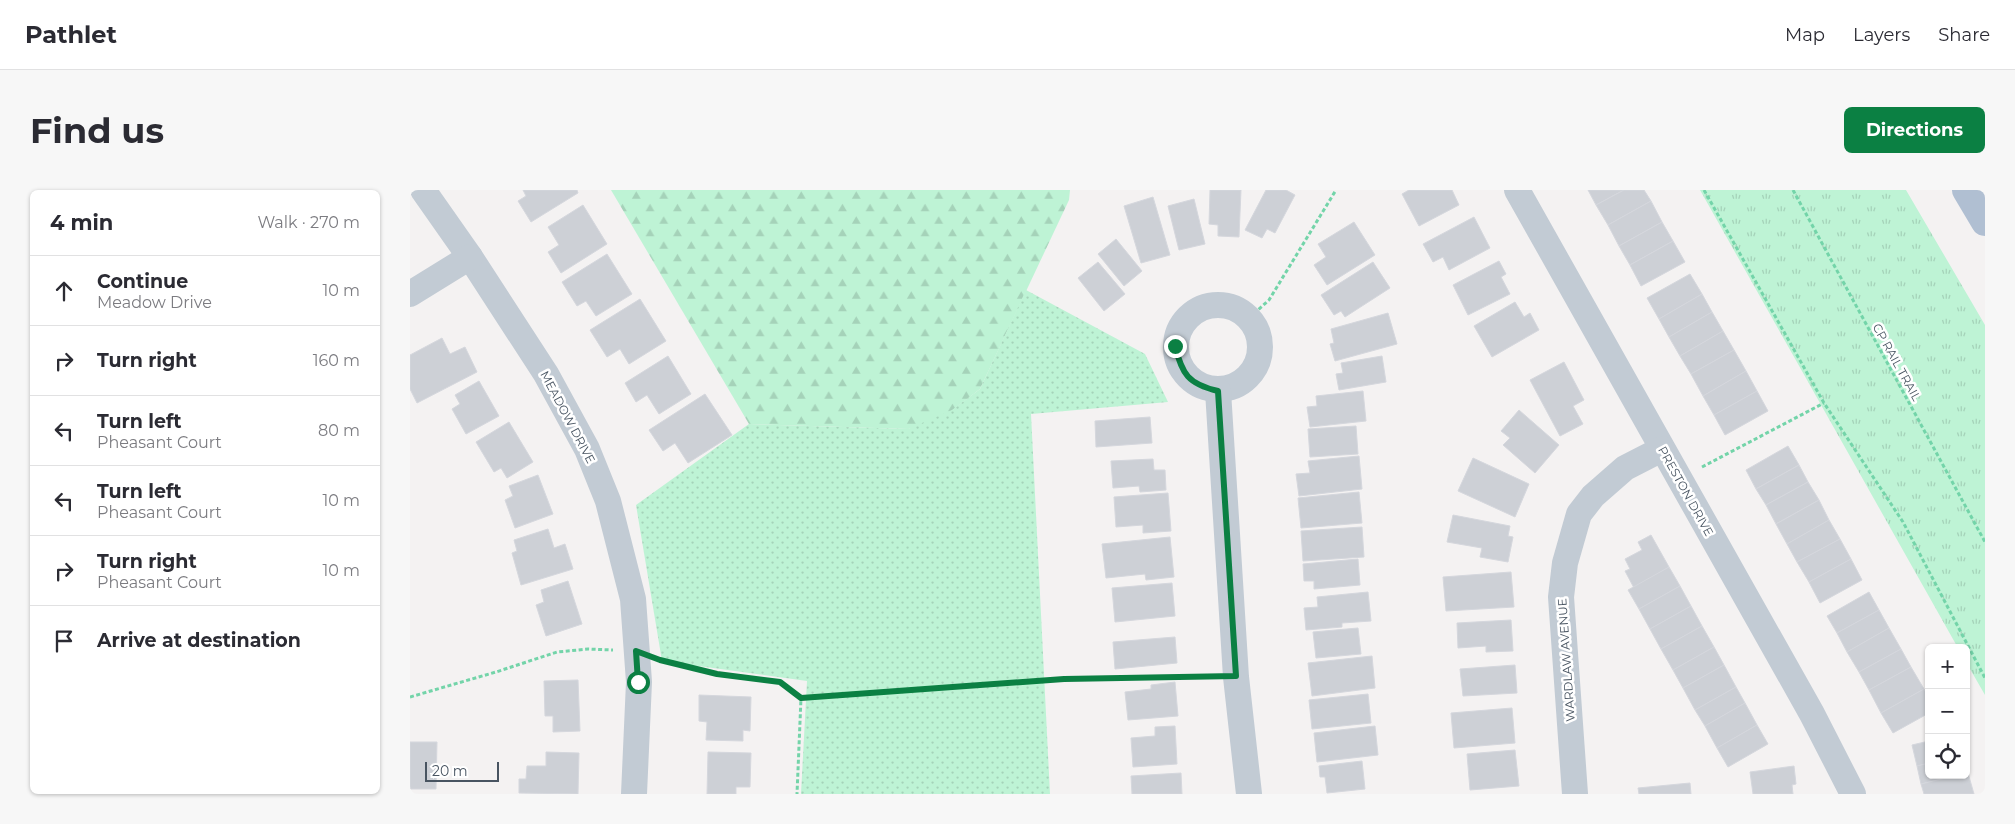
<!DOCTYPE html>
<html lang="en">
<head>
<meta charset="utf-8">
<style>
	:root { --surface:#fff; --page:#f7f7f7; --text:#2b2b33; --muted:#7c7c81; --line:#e1e1e2; --accent:#0b8043 }
	body { margin:0; font-family:Montserrat,sans-serif; background:var(--page); color:var(--text) }
	.controls { position:absolute; right:15px; bottom:15px; display:grid; overflow:hidden; border-radius:8px; box-shadow:0 1px 4px #0004 }
	.controls button { width:45px; height:45px; display:grid; place-items:center; padding:0; border:0; border-bottom:1px solid var(--line); background:var(--surface); color:var(--text); font:25px sans-serif }
	.scale { position:absolute; left:15px; bottom:12px; width:74px; box-sizing:border-box; padding-left:5px; border:2px solid #485461; border-top:0; font-size:14px; line-height:18px; white-space:nowrap; color:#485461; -webkit-text-stroke:4px #fff; paint-order:stroke }
	.stop { position:absolute; width:15px; height:15px; margin:-11px; border:4px solid #0b8043; border-radius:50%; background:#fff }
	.stop.end { background:#0b8043; border-color:#fff; box-shadow:0 1px 5px #0008 }
	.list { margin:0; padding:0; list-style:none }
	h2 { display:flex; justify-content:space-between; align-items:center; height:65px; margin:0; padding:0 20px; font-size:21px }
	h2 small { font-size:16px; font-weight:400; color:var(--muted) }
	.list li { display:grid; grid-template-columns:32px 1fr auto; gap:15px; align-items:center; box-sizing:border-box; height:70px; padding:0 20px; border-top:1px solid var(--line) }
	.list b { display:block; font-size:19px; white-space:nowrap }
	.list p { margin:0; font-size:16px; white-space:nowrap; color:var(--muted) }
	.list em { font-size:16px; font-style:normal; color:var(--muted) }
	.icon { flex:none; width:28px; height:28px; fill:none; stroke:currentColor; stroke-width:2; stroke-linecap:round; stroke-linejoin:round }
	.map { position:relative; flex:none; width:1575px; height:604px; overflow:hidden; border-radius:8px }
	header { display:flex; align-items:center; gap:30px; box-sizing:border-box; height:70px; padding:0 25px; background:var(--surface); border-bottom:1px solid var(--line) }
	header strong { font-size:24px }
	nav { display:flex; gap:28px; margin-inline-start:auto; font-size:18px }
	.intro { display:flex; align-items:center; justify-content:space-between; box-sizing:border-box; height:120px; padding:0 30px }
	h1 { margin:0; font-size:35px }
	.button { padding:12px 22px; border-radius:8px; background:var(--accent); color:#fff; font-size:18px; font-weight:700 }
	main { display:flex; gap:30px; padding:0 30px }
	aside { flex:1; background:var(--surface); border-radius:8px; box-shadow:0 1px 4px #0004 }
	.map>svg:first-child { display:block }
	.grass { fill:url(#grass-tufts) }
	.forest { fill:url(#forest-firs) }
	.park { fill:url(#park-dots) }
	.building { fill:#cdd0d6; stroke:#d5d7dd }
	.lines { fill:none; stroke-linecap:round; stroke-linejoin:round }
	.path { stroke:#73d4a9; stroke-width:3; stroke-dasharray:4 2.5; stroke-linecap:butt }
	.minor { stroke:#c2cbd4; stroke-width:26 }
	.primary { stroke:#b0bfd2; stroke-width:28 }
	.route { stroke:#0b8043; stroke-width:6 }
	.labels { text-anchor:middle; dominant-baseline:central; stroke-width:5; stroke-linejoin:round; paint-order:stroke }
	.street-label { font-size:12px; fill:#485461; stroke:#fff }
</style>
</head>
<body>
<header>
<strong>Pathlet</strong>
<nav><a>Map</a><a>Layers</a><a>Share</a></nav>
</header>
<div class="intro"><h1>Find us</h1><a class="button">Directions</a></div>
<main>
<aside>
<h2>4 min<small>Walk · 270 m</small></h2>
<ul class="list">
<li><svg class="icon" aria-label="ahead" viewBox="0 0 24 24"><path d="M12 20V5M6 11l6-6 6 6"/></svg><div><b>Continue</b><p>Meadow Drive</p></div><em>10 m</em></li>
<li><svg class="icon" aria-label="right" viewBox="0 0 24 24"><path d="M7 20v-9h11M14 6l5 5-5 5"/></svg><div><b>Turn right</b></div><em>160 m</em></li>
<li><svg class="icon" aria-label="left" viewBox="0 0 24 24"><path d="M17 20v-9H6M10 6l-5 5 5 5"/></svg><div><b>Turn left</b><p>Pheasant Court</p></div><em>80 m</em></li>
<li><svg class="icon" aria-label="left" viewBox="0 0 24 24"><path d="M17 20v-9H6M10 6l-5 5 5 5"/></svg><div><b>Turn left</b><p>Pheasant Court</p></div><em>10 m</em></li>
<li><svg class="icon" aria-label="right" viewBox="0 0 24 24"><path d="M7 20v-9h11M14 6l5 5-5 5"/></svg><div><b>Turn right</b><p>Pheasant Court</p></div><em>10 m</em></li>
<li><svg class="icon" aria-label="arrive" viewBox="0 0 24 24"><path d="M6 21V4h12l-3 4 3 4H6"/></svg><div><b>Arrive at destination</b></div></li>
</ul>
</aside>
<div class="map">
<svg width="1575" height="604" viewBox="0 0 1575 604">
	<defs>
		<pattern id="grass-tufts" width="24" height="20" patternUnits="userSpaceOnUse" patternTransform="scale(1.25)"><rect width="24" height="20" fill="#bef3d5"/><path d="M3 7l-1-3M5 7V3M7 7l1-3M15 17l-1-3M17 17v-4M19 17l1-3" fill="none" stroke="#a5d2b9"/></pattern>
		<pattern id="forest-firs" width="22" height="20" patternUnits="userSpaceOnUse" patternTransform="scale(1.25)"><rect width="22" height="20" fill="#bef3d5"/><path d="M5 1l3.5 6h-7zM16 11l3.5 6h-7z" fill="#a5d2b9"/></pattern>
		<pattern id="park-dots" width="8" height="8" patternUnits="userSpaceOnUse" patternTransform="scale(1.25)"><rect width="8" height="8" fill="#bef3d5"/><path d="M2 2h.1M6 6h.1" fill="none" stroke="#a5d2b9" stroke-width="1.8" stroke-linecap="round"/></pattern>
	</defs>
	<rect width="100%" height="100%" fill="#f4f2f2"/>
	<polygon class="grass" points="1290,0 1496,0 1575,135 1575,505 1556,472 1556,458 1548,458"/>
	<polygon class="forest" points="201,0 660,0 659,10 570,199 527,232 498,239 339,234"/>
	<polygon class="park" points="616,100 735,164 758,212 621,224 640,604 391,604 397,491 252,471 226,315 339,234 498,239 542,220 570,199"/>
	<g class="building">
		<polygon points="113,0 167,0 168,3 121,32 108,11 116,6"/>
		<polygon points="800,0 831,0 829,47 808,46 808,35 799,34"/>
		<polygon points="856,0 876,0 885,5 865,43 857,39 852,48 835,40"/>
		<polygon points="999,0 1042,0 1049,15 1009,36 992,4"/>
		<polygon points="1178,0 1214,0 1186,15"/>
		<polygon points="1214,0 1234,0 1241,11 1198,35 1186,15"/>
		<polygon points="743,7 760,65 731,73 714,16"/>
		<polygon points="784,9 795,54 769,60 758,16"/>
		<polygon points="1241,11 1252,32 1209,56 1198,35"/>
		<polygon points="173,15 197,54 151,83 138,62 149,55 138,37"/>
		<polygon points="1064,27 1080,58 1039,80 1033,67 1023,72 1013,54"/>
		<polygon points="944,32 965,65 917,95 904,75 916,67 908,54"/>
		<polygon points="1252,32 1263,51 1220,75 1209,56"/>
		<polygon points="706,49 732,81 714,96 688,64"/>
		<polygon points="1263,51 1275,72 1231,96 1220,75"/>
		<polygon points="197,64 222,104 186,126 176,111 167,116 152,92"/>
		<polygon points="1089,71 1096,84 1091,87 1100,104 1058,125 1043,95"/>
		<polygon points="688,72 715,104 694,121 668,88"/>
		<polygon points="963,72 980,98 935,127 931,121 924,125 911,105"/>
		<polygon points="1280,84 1292,104 1249,129 1237,108"/>
		<polygon points="1292,104 1302,122 1259,147 1249,129"/>
		<polygon points="230,109 256,151 219,174 210,159 197,167 180,140"/>
		<polygon points="1105,112 1114,127 1120,123 1129,140 1082,167 1064,136"/>
		<polygon points="1302,122 1313,141 1270,166 1259,147"/>
		<polygon points="978,123 987,154 925,171 920,154 924,153 921,139"/>
		<polygon points="1313,141 1324,160 1281,184 1270,166"/>
		<polygon points="32,148 40,164 55,157 67,182 7,213 0,199 0,165"/>
		<polygon points="1324,160 1336,181 1293,206 1281,184"/>
		<polygon points="258,166 281,204 249,224 237,205 226,212 215,193"/>
		<polygon points="972,166 976,192 929,200 926,184 933,183 931,173"/>
		<polygon points="1154,172 1174,210 1163,216 1173,234 1150,246 1120,190"/>
		<polygon points="1336,181 1347,201 1304,225 1293,206"/>
		<polygon points="69,191 89,226 56,244 42,219 50,214 45,205"/>
		<polygon points="953,201 956,231 900,237 897,217 907,216 906,206"/>
		<polygon points="1347,201 1358,221 1315,245 1304,225"/>
		<polygon points="295,204 322,245 278,273 265,253 253,261 239,240"/>
		<polygon points="1109,220 1149,255 1125,283 1093,255 1100,248 1091,241"/>
		<polygon points="740,227 742,253 686,257 685,231"/>
		<polygon points="99,232 123,272 97,288 91,278 84,282 66,252"/>
		<polygon points="946,236 948,264 900,267 898,239"/>
		<polygon points="1378,256 1389,275 1346,299 1336,280"/>
		<polygon points="949,266 952,299 889,306 886,284 900,283 898,271"/>
		<polygon points="1063,268 1119,294 1105,327 1048,301"/>
		<polygon points="743,269 744,280 755,280 756,300 730,302 729,296 703,298 701,271"/>
		<polygon points="1389,275 1398,292 1356,315 1346,299"/>
		<polygon points="128,285 143,324 105,338 95,310 103,306 99,296"/>
		<polygon points="1398,292 1409,310 1366,334 1356,315"/>
		<polygon points="949,302 952,333 891,338 888,308"/>
		<polygon points="758,303 761,341 733,343 733,335 706,337 704,307"/>
		<polygon points="1409,310 1419,330 1377,354 1366,334"/>
		<polygon points="1043,325 1100,336 1098,346 1103,347 1098,372 1070,367 1072,358 1037,352"/>
		<polygon points="1419,330 1430,349 1387,372 1377,354"/>
		<polygon points="952,337 954,367 893,371 891,341"/>
		<polygon points="138,339 144,358 155,354 163,379 111,395 102,363 107,361 104,350"/>
		<polygon points="1241,345 1259,377 1224,398 1215,381 1220,379 1215,369 1232,360 1228,352"/>
		<polygon points="760,347 764,387 736,390 735,384 696,388 692,354"/>
		<polygon points="1430,349 1441,369 1399,392 1387,372"/>
		<polygon points="948,369 950,395 904,399 904,391 894,391 893,374"/>
		<polygon points="1441,369 1452,390 1410,413 1399,392"/>
		<polygon points="1259,377 1270,396 1229,419 1218,400"/>
		<polygon points="1101,382 1104,417 1036,421 1033,387"/>
		<polygon points="158,391 172,434 136,446 126,415 134,412 131,400"/>
		<polygon points="762,393 765,426 705,432 702,398"/>
		<polygon points="1270,396 1281,416 1240,439 1229,419"/>
		<polygon points="958,402 961,431 932,433 932,437 896,440 894,418 908,417 907,407"/>
		<polygon points="1459,402 1469,420 1427,443 1417,426"/>
		<polygon points="1281,416 1292,436 1251,459 1240,439"/>
		<polygon points="1469,420 1479,438 1437,462 1427,443"/>
		<polygon points="1101,430 1103,461 1076,462 1076,456 1048,458 1047,433"/>
		<polygon points="1292,436 1304,457 1263,480 1251,459"/>
		<polygon points="948,438 951,464 906,468 903,442"/>
		<polygon points="1479,438 1491,459 1449,482 1437,462"/>
		<polygon points="765,447 767,473 705,479 703,452"/>
		<polygon points="1304,457 1314,475 1273,498 1263,480"/>
		<polygon points="1491,459 1501,477 1459,500 1449,482"/>
		<polygon points="962,466 965,498 902,506 898,473"/>
		<polygon points="1105,475 1107,503 1053,506 1050,479"/>
		<polygon points="1314,475 1326,497 1285,520 1273,498"/>
		<polygon points="1501,477 1514,499 1471,523 1459,500"/>
		<polygon points="168,490 170,541 143,542 143,526 135,526 134,491"/>
		<polygon points="765,492 768,526 718,530 715,502 741,499 741,495"/>
		<polygon points="1326,497 1335,513 1295,536 1285,520"/>
		<polygon points="1514,499 1519,509 1519,523 1483,543 1471,523"/>
		<polygon points="958,504 961,533 902,539 899,510"/>
		<polygon points="289,505 341,507 340,541 333,540 333,551 296,550 297,532 289,531"/>
		<polygon points="1335,513 1347,535 1307,558 1295,536"/>
		<polygon points="1102,518 1105,553 1044,558 1041,523"/>
		<polygon points="1347,535 1358,554 1318,577 1307,558"/>
		<polygon points="765,536 767,574 723,577 721,548 745,546 745,537"/>
		<polygon points="965,536 968,565 907,572 904,543"/>
		<polygon points="1519,551 1519,573 1507,576 1502,555"/>
		<polygon points="0,552 27,552 26,599 0,599"/>
		<polygon points="1105,560 1109,596 1060,600 1057,564"/>
		<polygon points="136,562 169,563 168,604 109,603 109,589 116,589 117,576 136,576"/>
		<polygon points="298,562 341,563 340,597 326,597 326,604 297,604"/>
		<polygon points="952,571 955,599 917,603 915,587 910,587 909,576"/>
		<polygon points="1519,573 1519,585 1548,585 1511,594 1507,576"/>
		<polygon points="1384,576 1386,594 1382,595 1383,604 1343,604 1340,582"/>
		<polygon points="771,583 772,604 722,604 721,586"/>
		<polygon points="1556,583 1558,583 1564,604 1514,604 1511,594 1548,585 1556,585"/>
		<polygon points="1280,593 1281,604 1229,604 1228,598"/>
	</g>
	<g class="lines">
		<g class="path">
			<polyline points="1294,0 1414,213 1493,332 1575,488"/>
			<polyline points="1383,0 1575,352"/>
			<polyline points="839,128 859,110 926,0"/>
			<polyline points="1292,277 1414,213"/>
			<polyline points="252,471 307,484 369,492 391,508 387,604"/>
			<polyline points="0,507 86,482 147,462 178,459 203,460"/>
			<polyline points="391,508 654,489 802,487"/>
		</g>
		<g class="minor">
			<polyline points="13,0 60,67 136,184 177,259 198,311 223,409 229,492 224,604"/>
			<polyline points="1107,0 1402,524 1443,604"/>
			<polyline points="0,104 60,67"/>
			<circle cx="808" cy="157" r="42"/>
			<polyline points="808,201 826,487 839,604"/>
			<polyline points="1165,604 1151,407 1155,373 1169,324 1183,306 1215,278 1252,259"/>
		</g>
		<polyline class="primary" points="1556,0 1575,32"/>
	</g>
	<g class="lines">
		<path class="route" d="M 228,492 L 226,461 L 250,470 L 307,484 L 370,492 L 391,508 L 654,489 L 826,486 L 808,201 C 778,194 772,184 765,156"/>
	</g>
	<g class="labels">
		<g class="street-label">
			<text transform="translate(1487 172) rotate(61)">CP RAIL TRAIL</text>
			<text transform="translate(158 227) rotate(62)">MEADOW DRIVE</text>
			<text transform="translate(1276 301) rotate(61)">PRESTON DRIVE</text>
			<text transform="translate(1156 470) rotate(-94)">WARDLAW AVENUE</text>
		</g>
	</g>
</svg>
<div class="controls">
<button>+</button>
<button>−</button>
<button><svg class="icon" aria-label="locate" viewBox="0 0 24 24"><circle cx="12" cy="12" r="6"/><path d="M12 2v4M12 18v4M2 12h4M18 12h4"/></svg></button>
</div>
<div class="scale">20 m</div>
<div class="stop" style="left:228px;top:492px"></div>
<div class="stop end" style="left:765px;top:156px"></div>
</div>
</main>
</body>
</html>
